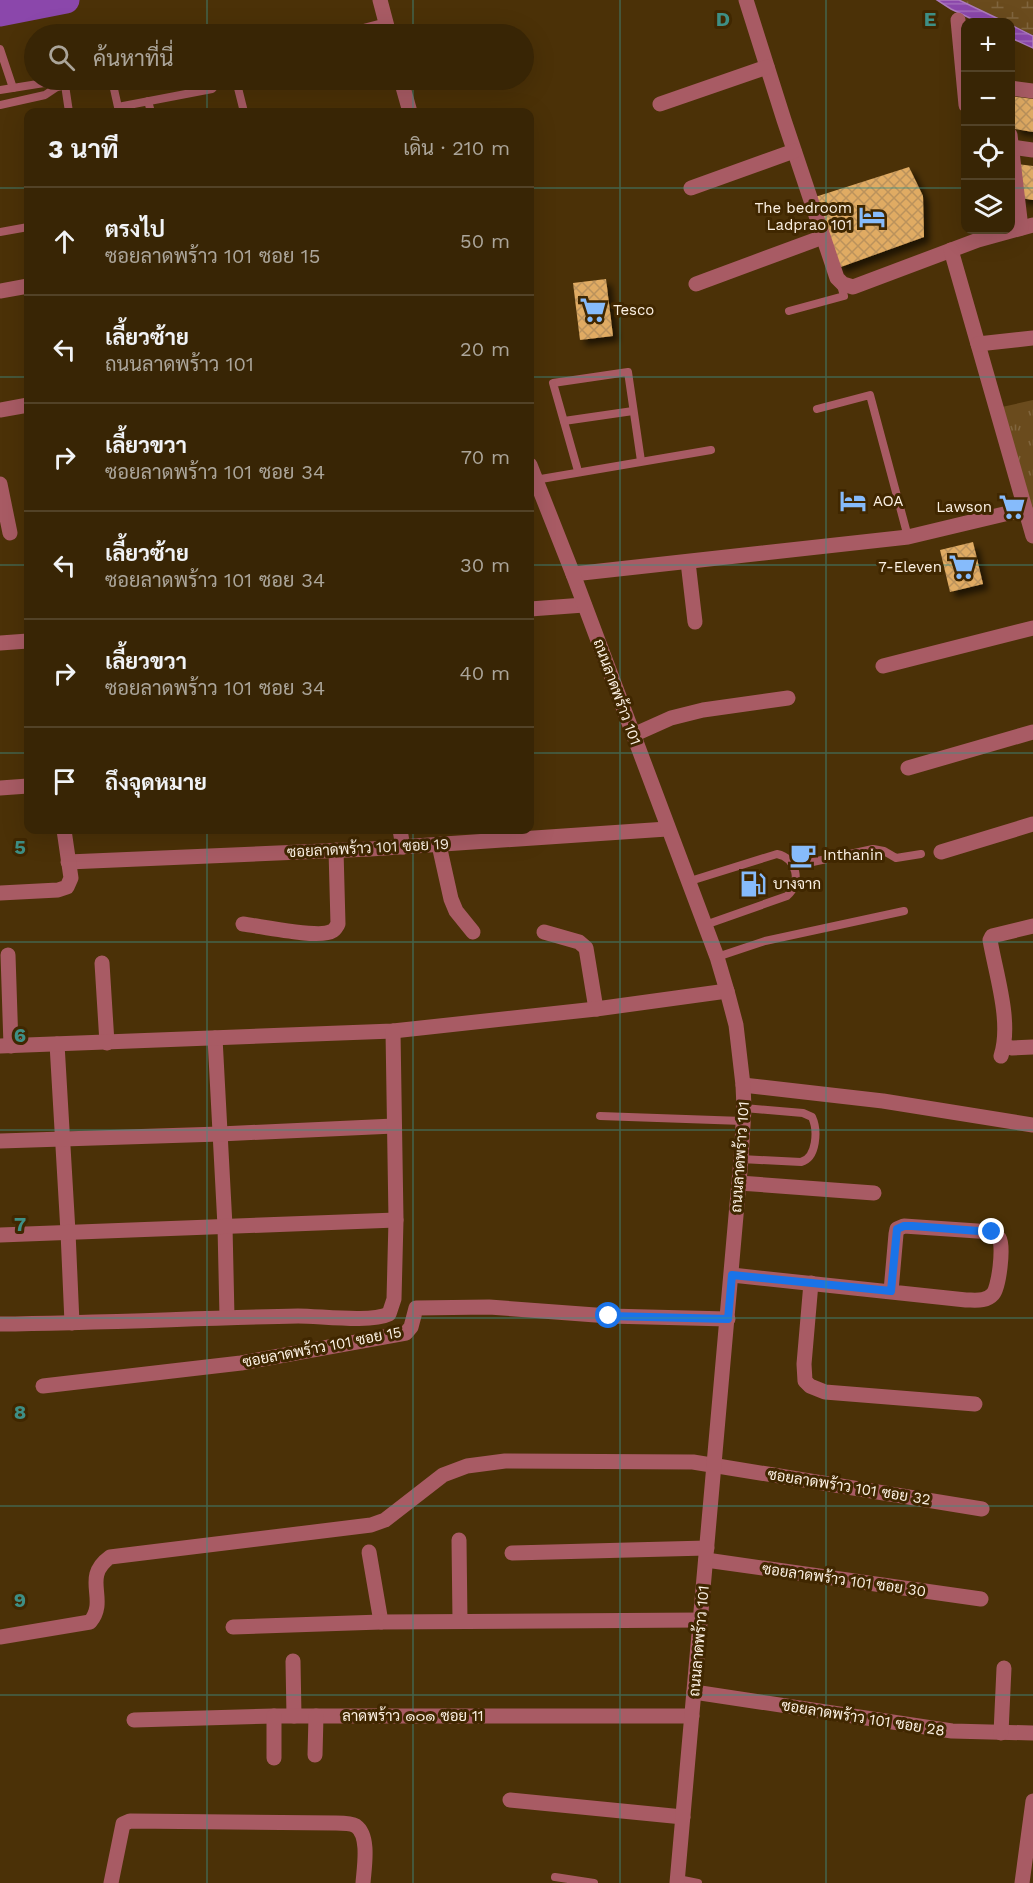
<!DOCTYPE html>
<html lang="th">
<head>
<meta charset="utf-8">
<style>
	:root { --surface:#382505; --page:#433113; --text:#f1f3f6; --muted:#aba59a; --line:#524227 }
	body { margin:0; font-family:"Work Sans",Sarabun,sans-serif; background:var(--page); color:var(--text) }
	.controls { position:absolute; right:18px; top:18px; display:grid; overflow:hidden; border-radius:12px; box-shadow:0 6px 24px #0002 }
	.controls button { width:54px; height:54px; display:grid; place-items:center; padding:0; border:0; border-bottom:2px solid var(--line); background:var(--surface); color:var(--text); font:30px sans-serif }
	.stop { position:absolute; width:18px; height:18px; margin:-14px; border:4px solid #1a73e8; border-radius:50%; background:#fff }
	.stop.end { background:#1a73e8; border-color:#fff; box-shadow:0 2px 6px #0008 }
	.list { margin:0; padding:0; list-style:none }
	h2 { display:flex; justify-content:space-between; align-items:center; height:78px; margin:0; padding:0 24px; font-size:26px }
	h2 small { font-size:20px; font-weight:400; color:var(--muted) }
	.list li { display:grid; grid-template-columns:39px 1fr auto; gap:18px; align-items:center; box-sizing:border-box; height:108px; padding:0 24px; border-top:2px solid var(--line) }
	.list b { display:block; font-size:22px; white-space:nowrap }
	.list p { margin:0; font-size:20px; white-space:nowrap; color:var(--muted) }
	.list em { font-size:20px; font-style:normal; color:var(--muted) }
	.icon { flex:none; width:33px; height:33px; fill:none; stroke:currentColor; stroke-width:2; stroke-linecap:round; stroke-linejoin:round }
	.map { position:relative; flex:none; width:1033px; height:1883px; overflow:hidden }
	.search { position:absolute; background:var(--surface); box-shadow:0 6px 24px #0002; left:24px; top:24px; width:510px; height:66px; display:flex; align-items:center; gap:15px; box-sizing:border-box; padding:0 21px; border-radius:33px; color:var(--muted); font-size:22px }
	.panel { position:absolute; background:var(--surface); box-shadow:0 6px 24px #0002; left:24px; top:108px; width:510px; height:726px; border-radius:12px }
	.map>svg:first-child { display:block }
	.grass { fill:url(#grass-tufts) }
	.wetland { fill:url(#wetland-marsh) }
	.water { fill:url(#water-rules); stroke:#ad7abc; stroke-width:1.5 }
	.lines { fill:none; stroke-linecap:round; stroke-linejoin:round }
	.river { stroke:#8b47ab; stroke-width:27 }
	.building { fill:url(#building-cross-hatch); filter:url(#shadow) }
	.service { stroke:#a85b64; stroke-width:8 }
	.minor { stroke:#a85b64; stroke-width:15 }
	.tertiary { stroke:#a85b64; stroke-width:15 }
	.route { stroke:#1a73e8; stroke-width:8 }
	.grid { fill:none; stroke:#3e8f85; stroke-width:1.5; stroke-opacity:0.55 }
	.labels { text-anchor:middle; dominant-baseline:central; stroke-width:6; stroke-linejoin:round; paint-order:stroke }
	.poi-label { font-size:15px; fill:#fcf1e3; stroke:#402700; text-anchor:start }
	.street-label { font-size:15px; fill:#fcf1e3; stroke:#402700 }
	.grid-label { font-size:20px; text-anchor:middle; font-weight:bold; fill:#3e8f85; stroke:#402700; stroke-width:6; stroke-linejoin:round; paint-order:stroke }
</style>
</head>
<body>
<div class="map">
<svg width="1033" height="1883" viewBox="0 0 1033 1883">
	<defs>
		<pattern id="grass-tufts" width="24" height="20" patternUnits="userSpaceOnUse" patternTransform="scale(1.5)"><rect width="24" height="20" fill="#6a4b1d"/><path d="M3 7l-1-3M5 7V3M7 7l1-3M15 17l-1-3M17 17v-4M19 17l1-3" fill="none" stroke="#80653e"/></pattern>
		<pattern id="wetland-marsh" width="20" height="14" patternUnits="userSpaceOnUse" patternTransform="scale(1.5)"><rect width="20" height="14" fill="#6a4b1d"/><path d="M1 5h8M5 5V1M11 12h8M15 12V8" fill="none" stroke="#80653e"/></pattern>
		<pattern id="water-rules" width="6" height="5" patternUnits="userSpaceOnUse" patternTransform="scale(1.5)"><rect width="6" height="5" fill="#8b47ab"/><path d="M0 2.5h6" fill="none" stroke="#a26bba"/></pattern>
		<pattern id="building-cross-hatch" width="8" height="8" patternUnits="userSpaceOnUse" patternTransform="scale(1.5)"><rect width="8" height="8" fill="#e0ab63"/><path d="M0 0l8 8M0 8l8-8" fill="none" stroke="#bb925b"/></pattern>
		<filter id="shadow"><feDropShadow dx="5.5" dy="5.5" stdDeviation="3" flood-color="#0009"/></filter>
	</defs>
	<rect width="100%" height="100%" fill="#4b3107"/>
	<polygon class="grass" points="1033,400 1033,513 1002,407"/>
	<polygon class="wetland" points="959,0 1033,0 1033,35"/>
	<g class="water">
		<polygon points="937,0 959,0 1005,22 978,22 951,9"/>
		<polygon points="1011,25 1033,36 1033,48 1011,38"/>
	</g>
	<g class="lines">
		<polyline class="river" points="0,13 66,0"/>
	</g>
	<g class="building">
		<polygon points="1010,96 1033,99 1033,132 1015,129"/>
		<polygon points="1017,164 1033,166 1033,200 1020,198"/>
		<polygon points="909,167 923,196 924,237 838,268 815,197"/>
		<polygon points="606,279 613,336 580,340 573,283"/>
		<polygon points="973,542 983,584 950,592 940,550"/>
	</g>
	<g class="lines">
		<g class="service">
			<polyline points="304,34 327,30 348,32 386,22"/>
			<polyline points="0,49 13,88"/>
			<polyline points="112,80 118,107 212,89 220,80"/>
			<polyline points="236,80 244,112"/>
			<polyline points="65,85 69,112"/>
			<polyline points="0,90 44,83 57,87"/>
			<polyline points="148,101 151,112"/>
			<polyline points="0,105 45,95 57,87 89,80"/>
			<polyline points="0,232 28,227"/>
			<polyline points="789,311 844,296 840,282"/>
			<polyline points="817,409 870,395 908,537"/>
			<polyline points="564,421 633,411"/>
			<polyline points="578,471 553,383 628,372 641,461"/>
			<polyline points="535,480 711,450"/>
			<polyline points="794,866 873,849 884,851 896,858 921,854"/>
			<path d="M 687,882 L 777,854 C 797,858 802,883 787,896 L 705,925"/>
			<polyline points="717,957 765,941 904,911"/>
			<polyline points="600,1116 743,1121"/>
			<path d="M 741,1159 L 801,1162 C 817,1158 818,1130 812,1117 L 803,1113 L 744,1108"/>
			<polyline points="555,1877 594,1883"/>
			<polyline points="678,1879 698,1883"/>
		</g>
		<g class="minor">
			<polyline points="746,0 784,120 837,278 843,284 853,287 978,240 1033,225"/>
			<polyline points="958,20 966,105"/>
			<polyline points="1010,88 1033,91"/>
			<polyline points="660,104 767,67"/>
			<polyline points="1010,135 1021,228"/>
			<polyline points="1012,147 1033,150"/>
			<polyline points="691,188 794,151"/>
			<polyline points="951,250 1033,536"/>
			<polyline points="696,284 823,237"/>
			<polyline points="0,291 28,286"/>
			<polyline points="978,344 1033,338"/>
			<polyline points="0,410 28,405"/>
			<polyline points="0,484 10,533"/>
			<polyline points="688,562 695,622"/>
			<polyline points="573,574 908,537 1025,509"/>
			<polyline points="530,609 584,605"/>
			<polyline points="0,643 28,641"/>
			<polyline points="883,666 1033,628"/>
			<polyline points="633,735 671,718 703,710 788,698"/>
			<polyline points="908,768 1033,732"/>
			<polyline points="0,788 28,786"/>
			<polyline points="400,830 403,847"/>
			<polyline points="439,845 451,899 456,911 473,932"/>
			<polyline points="941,852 1033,824"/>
			<polyline points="68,862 370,849 667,829"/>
			<polyline points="0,893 58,890 67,887 71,878 64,830"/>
			<path d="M 243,924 C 260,926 320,939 332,931 C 335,930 336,927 338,924 L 336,850"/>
			<polyline points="544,932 579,942 586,948 596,1009"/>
			<polyline points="8,955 11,1046"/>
			<polyline points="102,963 107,1043"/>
			<polyline points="215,1038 225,1226 227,1317"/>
			<polyline points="57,1044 68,1232 72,1323"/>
			<polyline points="0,1046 393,1031 596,1009 727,991"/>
			<polyline points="1004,1046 1012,1048 1033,1047"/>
			<path d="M 1001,1056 C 1012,1022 996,975 990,940 L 992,936 L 1033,926"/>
			<polyline points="743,1085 883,1101 1033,1125"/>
			<polyline points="0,1141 220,1134 394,1126"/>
			<polyline points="739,1183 874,1193"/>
			<polyline points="0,1235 396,1220"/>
			<path d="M 732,1275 L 966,1300 C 975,1300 986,1302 993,1294 C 999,1287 1004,1246 999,1238 C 999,1238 992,1233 992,1232 L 904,1226 L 897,1229 L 896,1234 L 891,1291"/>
			<polyline points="811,1283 804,1364 805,1381 810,1386 825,1392 975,1404"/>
			<path d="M 0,1324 C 99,1323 199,1318 298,1316 C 321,1316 370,1323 389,1314 L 394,1299 L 396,1220 L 393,1031"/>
			<polyline points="43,1386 241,1363 406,1333 411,1327 416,1308 489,1307 609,1316 728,1319"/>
			<polyline points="459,1540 460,1621"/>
			<polyline points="369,1552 381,1622"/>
			<polyline points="512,1553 707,1548"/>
			<polyline points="706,1560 981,1599"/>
			<polyline points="233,1627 381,1622 701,1620"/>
			<path d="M 0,1637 L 90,1622 C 109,1599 81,1578 110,1557 L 371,1525 L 385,1520 L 443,1475 L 467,1466 L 505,1461 L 693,1462 L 982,1509"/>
			<polyline points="293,1661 294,1716"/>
			<polyline points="694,1692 952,1731 1033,1733"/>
			<polyline points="134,1720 274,1716 692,1716"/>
			<polyline points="1001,1733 1004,1668"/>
			<polyline points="315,1755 316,1716"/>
			<polyline points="274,1758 274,1716"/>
			<polyline points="510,1800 683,1817"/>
			<path d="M 111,1883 L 123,1824 L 130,1821 L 336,1823 C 342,1823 351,1823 356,1826 C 370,1836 364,1868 363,1883"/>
			<polyline points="1022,1883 1033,1801"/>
		</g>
		<g class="tertiary">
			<polyline points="380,0 389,34"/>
			<polyline points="401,80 410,112"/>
			<polyline points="530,465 573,574 717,957 727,991 736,1025 743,1085 744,1108 741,1159 677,1883"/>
		</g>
	</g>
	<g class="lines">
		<polyline class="route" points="609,1316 728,1319 732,1275 891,1291 897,1229 904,1226 912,1226 992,1232"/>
	</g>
	<path class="grid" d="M 207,0 L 207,34M 413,0 L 413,34M 620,0 L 620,1883M 826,0 L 826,1883M 207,80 L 207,112M 413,80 L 413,112M 0,188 L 28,188M 530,188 L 966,188M 1010,188 L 1033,188M 0,377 L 28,377M 530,377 L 1033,377M 0,565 L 28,565M 530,565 L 1033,565M 0,753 L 28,753M 530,753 L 1033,753M 207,830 L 207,1883M 413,830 L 413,1883M 0,942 L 1033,942M 0,1130 L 1033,1130M 0,1318 L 1033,1318M 0,1506 L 1033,1506M 0,1695 L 1033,1695"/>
	<defs>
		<g id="hotel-bare" transform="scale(2.07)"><path d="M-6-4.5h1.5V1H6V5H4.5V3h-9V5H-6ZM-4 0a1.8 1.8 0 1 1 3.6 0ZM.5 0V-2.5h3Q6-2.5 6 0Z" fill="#86bbfb" stroke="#402700" stroke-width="2.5" paint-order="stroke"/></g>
		<g id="supermarket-bare" transform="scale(2.07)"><path d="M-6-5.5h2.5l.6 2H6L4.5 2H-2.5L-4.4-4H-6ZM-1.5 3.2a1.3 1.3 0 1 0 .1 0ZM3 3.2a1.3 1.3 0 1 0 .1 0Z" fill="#86bbfb" stroke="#402700" stroke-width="2.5" paint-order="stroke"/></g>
		<g id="cafe-bare" transform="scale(2.07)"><path d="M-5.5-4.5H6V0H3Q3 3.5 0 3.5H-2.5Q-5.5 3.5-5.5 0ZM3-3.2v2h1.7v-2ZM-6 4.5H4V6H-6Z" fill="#86bbfb" stroke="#402700" stroke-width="2.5" paint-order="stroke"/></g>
		<g id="fuel-bare" transform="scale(2.07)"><path d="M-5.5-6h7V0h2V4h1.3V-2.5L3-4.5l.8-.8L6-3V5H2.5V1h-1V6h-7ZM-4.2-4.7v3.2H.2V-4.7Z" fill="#86bbfb" stroke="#402700" stroke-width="2.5" paint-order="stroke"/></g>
	</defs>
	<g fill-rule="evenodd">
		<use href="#hotel-bare" x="872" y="217"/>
		<use href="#supermarket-bare" x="593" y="310"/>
		<use href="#hotel-bare" x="853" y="501"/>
		<use href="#supermarket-bare" x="1012" y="507"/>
		<use href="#supermarket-bare" x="962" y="567"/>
		<use href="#cafe-bare" x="803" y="855"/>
		<use href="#fuel-bare" x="753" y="884"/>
	</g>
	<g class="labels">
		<g class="poi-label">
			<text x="852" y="208" text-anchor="end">The bedroom<tspan x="852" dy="17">Ladprao 101</tspan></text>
			<text x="613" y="310">Tesco</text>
			<text x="873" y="501">AOA</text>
			<text x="992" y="507" text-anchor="end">Lawson</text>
			<text x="942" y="567" text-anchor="end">7-Eleven</text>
			<text x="823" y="855">Inthanin</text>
			<text x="773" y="884">บางจาก</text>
		</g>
		<g class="street-label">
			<text transform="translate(617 692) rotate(70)">ถนนลาดพร้าว 101</text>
			<text transform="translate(368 848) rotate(-3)">ซอยลาดพร้าว 101 ซอย 19</text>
			<text transform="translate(740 1157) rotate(-86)">ถนนลาดพร้าว 101</text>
			<text transform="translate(322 1347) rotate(-11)">ซอยลาดพร้าว 101 ซอย 15</text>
			<text transform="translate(849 1487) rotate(9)">ซอยลาดพร้าว 101 ซอย 32</text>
			<text transform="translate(844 1580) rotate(8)">ซอยลาดพร้าว 101 ซอย 30</text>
			<text transform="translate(699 1641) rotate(-85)">ถนนลาดพร้าว 101</text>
			<text x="413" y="1716">ลาดพร้าว ๑๐๑ ซอย 11</text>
			<text transform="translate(863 1718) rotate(9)">ซอยลาดพร้าว 101 ซอย 28</text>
		</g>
	</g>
	<g class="grid-label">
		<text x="723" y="26">D</text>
		<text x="930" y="26">E</text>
		<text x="20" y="854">5</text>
		<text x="20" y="1042">6</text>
		<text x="20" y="1231">7</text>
		<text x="20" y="1419">8</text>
		<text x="20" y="1607">9</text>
	</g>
</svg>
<div class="controls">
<button>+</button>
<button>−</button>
<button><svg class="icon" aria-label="locate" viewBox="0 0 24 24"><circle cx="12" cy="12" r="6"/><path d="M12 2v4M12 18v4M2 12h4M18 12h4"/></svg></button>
<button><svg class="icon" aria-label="layers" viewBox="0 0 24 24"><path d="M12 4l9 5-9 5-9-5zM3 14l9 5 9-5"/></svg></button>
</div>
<div class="stop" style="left:609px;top:1316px"></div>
<div class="stop end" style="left:992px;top:1232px"></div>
<div class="search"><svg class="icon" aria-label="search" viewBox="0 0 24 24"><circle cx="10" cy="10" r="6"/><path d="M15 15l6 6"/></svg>ค้นหาที่นี่</div>
<section class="panel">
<h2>3 นาที<small>เดิน · 210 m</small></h2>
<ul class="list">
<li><svg class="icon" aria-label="ahead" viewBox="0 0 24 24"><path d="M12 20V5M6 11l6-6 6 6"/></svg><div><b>ตรงไป</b><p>ซอยลาดพร้าว 101 ซอย 15</p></div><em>50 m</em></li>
<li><svg class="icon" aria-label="left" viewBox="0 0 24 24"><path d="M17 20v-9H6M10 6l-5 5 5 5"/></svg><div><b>เลี้ยวซ้าย</b><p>ถนนลาดพร้าว 101</p></div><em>20 m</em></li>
<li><svg class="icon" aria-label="right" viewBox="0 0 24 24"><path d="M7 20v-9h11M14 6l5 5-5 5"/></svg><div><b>เลี้ยวขวา</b><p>ซอยลาดพร้าว 101 ซอย 34</p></div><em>70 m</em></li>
<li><svg class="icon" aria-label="left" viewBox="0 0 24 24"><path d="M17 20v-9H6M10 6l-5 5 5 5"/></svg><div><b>เลี้ยวซ้าย</b><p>ซอยลาดพร้าว 101 ซอย 34</p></div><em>30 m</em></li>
<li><svg class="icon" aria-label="right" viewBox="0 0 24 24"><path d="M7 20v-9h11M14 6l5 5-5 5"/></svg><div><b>เลี้ยวขวา</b><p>ซอยลาดพร้าว 101 ซอย 34</p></div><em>40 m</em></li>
<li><svg class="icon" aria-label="arrive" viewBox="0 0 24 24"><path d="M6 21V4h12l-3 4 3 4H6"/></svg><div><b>ถึงจุดหมาย</b></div></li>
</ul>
</section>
</div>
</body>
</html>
